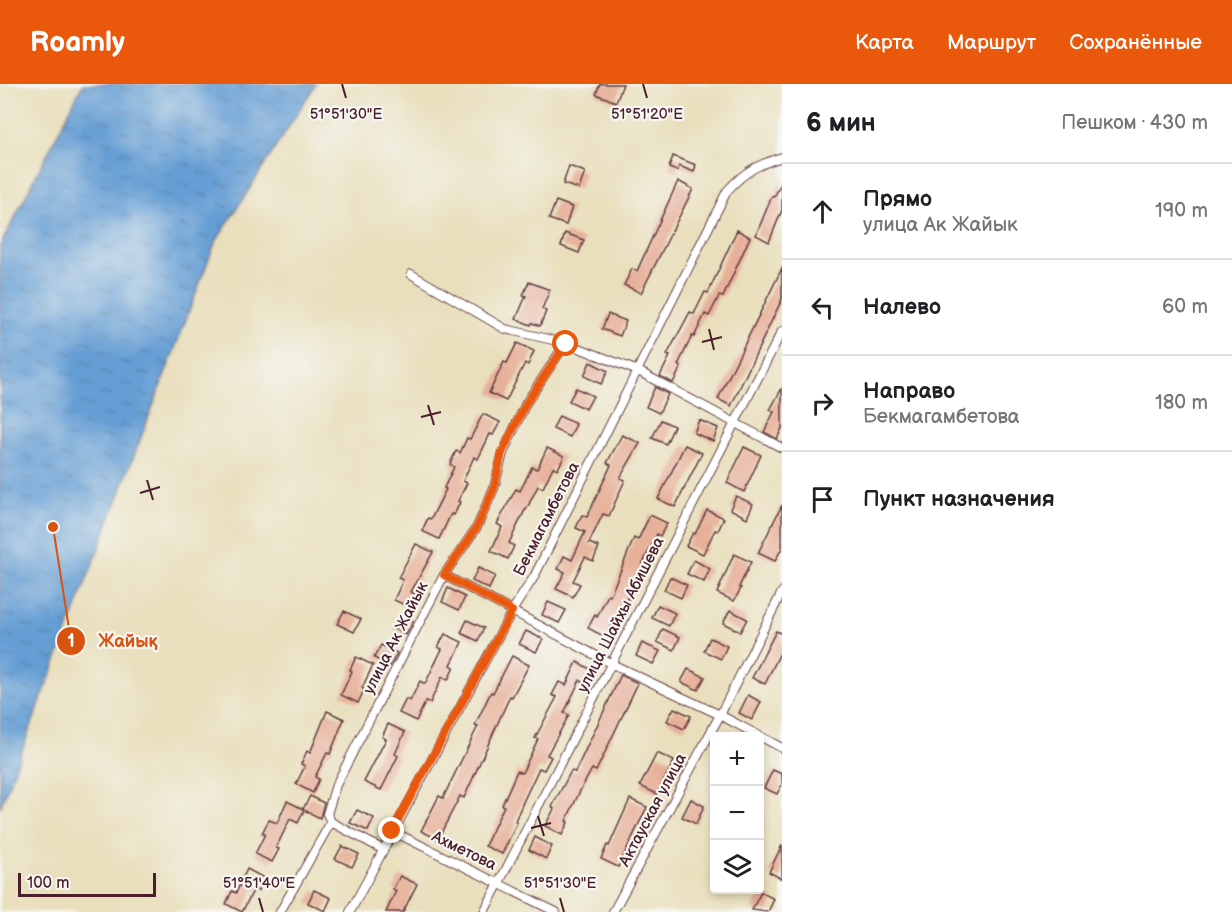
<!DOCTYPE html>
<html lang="ru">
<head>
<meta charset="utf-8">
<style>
	:root { --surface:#fff; --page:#f6f6f6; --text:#202124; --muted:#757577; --line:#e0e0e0; --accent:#ea580c }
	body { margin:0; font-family:"Balsamiq Sans",sans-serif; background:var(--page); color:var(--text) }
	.controls { position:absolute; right:18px; bottom:18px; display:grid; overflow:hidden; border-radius:6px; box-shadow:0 3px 9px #0003 }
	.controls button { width:54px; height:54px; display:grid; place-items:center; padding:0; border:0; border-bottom:2px solid var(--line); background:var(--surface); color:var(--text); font:30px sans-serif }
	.scale { position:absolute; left:18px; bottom:15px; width:138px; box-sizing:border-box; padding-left:6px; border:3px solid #4a1f2b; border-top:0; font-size:16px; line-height:21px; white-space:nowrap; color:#4a1f2b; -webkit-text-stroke:4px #f6f6f2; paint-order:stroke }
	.stop { position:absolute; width:18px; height:18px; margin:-14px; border:4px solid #ea580c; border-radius:50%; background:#fff }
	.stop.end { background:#ea580c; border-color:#fff; box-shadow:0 2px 6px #0008 }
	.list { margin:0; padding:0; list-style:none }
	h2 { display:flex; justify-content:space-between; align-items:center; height:78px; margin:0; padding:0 24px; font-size:26px }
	h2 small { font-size:20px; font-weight:400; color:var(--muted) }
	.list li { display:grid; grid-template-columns:39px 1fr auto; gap:18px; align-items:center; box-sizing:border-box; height:96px; padding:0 24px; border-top:2px solid var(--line) }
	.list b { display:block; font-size:22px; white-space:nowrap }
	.list p { margin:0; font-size:20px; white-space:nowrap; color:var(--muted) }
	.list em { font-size:20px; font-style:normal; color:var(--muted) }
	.icon { flex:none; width:33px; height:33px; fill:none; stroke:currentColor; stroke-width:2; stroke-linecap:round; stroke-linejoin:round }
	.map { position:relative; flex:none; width:782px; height:828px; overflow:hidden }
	header { display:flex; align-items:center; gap:36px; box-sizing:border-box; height:84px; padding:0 30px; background:var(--accent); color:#fff }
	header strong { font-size:28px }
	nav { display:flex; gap:33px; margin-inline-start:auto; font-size:21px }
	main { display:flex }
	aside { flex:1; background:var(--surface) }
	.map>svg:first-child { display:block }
	.water { fill:url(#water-ripples); stroke:#585e80; stroke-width:1.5 }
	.building { fill:#e7b099 }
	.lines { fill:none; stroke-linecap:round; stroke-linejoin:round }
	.street-casing { stroke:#623c41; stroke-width:10 }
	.street { stroke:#fff; stroke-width:8 }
	.route { stroke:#ea580c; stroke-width:8 }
	.ticks { fill:none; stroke:#4a1f2b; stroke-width:2 }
	.labels { text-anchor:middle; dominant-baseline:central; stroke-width:4.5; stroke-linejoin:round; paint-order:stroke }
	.street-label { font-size:16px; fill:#4a1f2b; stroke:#f6f6f2 }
	.ticks-label { font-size:15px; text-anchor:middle; fill:#4a1f2b; stroke:#f6f6f2; stroke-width:4.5; stroke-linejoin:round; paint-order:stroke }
	.leader { fill:none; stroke:#d8530f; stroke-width:2 }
	.callout-dot { fill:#d8530f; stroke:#f6f6f2; stroke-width:2 }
	.mark-label { font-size:18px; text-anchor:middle; font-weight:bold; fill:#fff }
	.callout-label { font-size:18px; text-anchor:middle; font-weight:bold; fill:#d8530f; stroke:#f6f6f2; stroke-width:4.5; stroke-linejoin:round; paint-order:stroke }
</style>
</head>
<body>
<header>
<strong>Roamly</strong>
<nav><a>Карта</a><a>Маршрут</a><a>Сохранённые</a></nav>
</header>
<main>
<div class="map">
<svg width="782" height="828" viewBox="0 0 782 828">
	<defs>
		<pattern id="water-ripples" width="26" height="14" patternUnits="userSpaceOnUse" patternTransform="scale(1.5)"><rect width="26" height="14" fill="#659ed4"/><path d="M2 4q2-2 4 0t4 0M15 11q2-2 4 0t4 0" fill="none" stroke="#5580ac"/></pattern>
	</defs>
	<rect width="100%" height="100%" fill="#f6f6f2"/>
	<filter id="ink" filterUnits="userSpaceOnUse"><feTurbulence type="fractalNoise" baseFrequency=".0167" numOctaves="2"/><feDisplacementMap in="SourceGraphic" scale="12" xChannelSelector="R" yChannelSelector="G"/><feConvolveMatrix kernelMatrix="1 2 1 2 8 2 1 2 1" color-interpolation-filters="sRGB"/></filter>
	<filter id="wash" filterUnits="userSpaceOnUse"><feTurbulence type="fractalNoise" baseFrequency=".008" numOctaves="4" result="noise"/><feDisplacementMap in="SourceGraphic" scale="24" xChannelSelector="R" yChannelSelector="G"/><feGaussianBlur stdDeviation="1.35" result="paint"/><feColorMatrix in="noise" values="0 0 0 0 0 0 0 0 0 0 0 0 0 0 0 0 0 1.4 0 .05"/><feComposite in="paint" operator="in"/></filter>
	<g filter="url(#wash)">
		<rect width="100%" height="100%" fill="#e9dfbc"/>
		<polygon class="water" points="83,0 316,0 215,159 0,724 0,162"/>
		<g id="blocks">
			<g class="building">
				<polygon points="600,0 623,0 616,18 596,10"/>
				<polygon points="673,72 696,81 694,88 679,82 677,87 669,84"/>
				<polygon points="569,82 585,88 579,105 563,100"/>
				<polygon points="678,97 693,105 641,209 624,201 632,185 637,187"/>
				<polygon points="782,98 782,126 769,158 756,151 772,112 774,113"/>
				<polygon points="556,117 572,123 566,141 549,135"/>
				<polygon points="737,146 750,153 723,213 719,212 709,232 705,230 694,253 692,252 678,281 681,283 673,299 660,292 670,272 667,271 690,228 694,230 705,208 708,209"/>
				<polygon points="565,149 584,156 579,169 561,162"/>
				<polygon points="782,184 782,215 731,322 718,315"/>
				<polygon points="529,198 550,206 542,225 546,227 540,242 532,239 531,241 516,235 526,212 523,211"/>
				<polygon points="608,230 626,237 620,252 602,245"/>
				<polygon points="517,259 534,267 528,281 525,279 506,317 489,309 504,278 507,279"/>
				<polygon points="590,278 608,287 601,300 584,292"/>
				<polygon points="655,303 668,310 659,329 646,323"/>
				<polygon points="576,304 593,312 586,325 569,317"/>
				<polygon points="782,304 782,344 777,355 764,348 774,328 770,326"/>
				<polygon points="483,330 500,338 493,351 490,350 478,375 474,373 463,397 467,399 458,417 460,418 454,431 451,430 439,455 422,447 428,434 431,435 446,405 444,404 454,383 450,380 456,367 460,369 467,354 470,355"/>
				<polygon points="559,332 576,340 570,353 553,345"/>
				<polygon points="661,336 674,342 666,360 652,354"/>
				<polygon points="699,336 718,344 713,357 694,349"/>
				<polygon points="622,351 640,359 620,394 625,396 609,432 603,430 589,459 599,463 593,477 585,473 573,497 580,500 573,513 556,505 565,488 558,485 564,472 572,476 585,448 576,444 582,431 587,433 611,381 607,379"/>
				<polygon points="685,361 702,369 675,423 658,415"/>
				<polygon points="744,363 761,371 744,408 727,399"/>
				<polygon points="547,364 564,372 558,385 553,383 543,404 538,402 526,426 525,426 509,459 514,462 508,475 491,467 502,443 497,440 516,405 520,407 532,383 537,385"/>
				<polygon points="736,412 753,420 747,434 730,425"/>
				<polygon points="782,421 782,464 775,477 758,469"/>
				<polygon points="707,426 724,434 718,447 715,446 703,470 686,462 693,449 695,450"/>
				<polygon points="650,431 667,439 660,452 657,450 641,483 643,484 629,515 627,514 618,532 616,531 605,553 588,544 595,531 597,533 608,511 610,512 634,454 638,456"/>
				<polygon points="416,460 433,468 411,508 417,511 411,524 394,516 403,496 398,494"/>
				<polygon points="734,470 751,478 739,503 741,504 734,517 717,509"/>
				<polygon points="694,476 710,485 704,498 687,490"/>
				<polygon points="478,484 495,492 489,505 472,497"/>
				<polygon points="670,493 687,501 681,514 664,506"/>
				<polygon points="448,504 465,513 459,526 442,518"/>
				<polygon points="548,518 566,526 559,539 542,531"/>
				<polygon points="658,521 675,529 669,542 652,534"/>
				<polygon points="730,526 747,535 740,548 723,539"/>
				<polygon points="344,527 361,535 354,548 337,540"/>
				<polygon points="400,532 413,538 406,551 394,545"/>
				<polygon points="467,536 484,544 478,557 461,549"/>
				<polygon points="663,545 680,553 674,566 657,558"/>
				<polygon points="526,547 543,555 536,568 519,560"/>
				<polygon points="776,547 782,550 782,572 779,571 765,600 752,594"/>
				<polygon points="445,550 462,558 451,581 454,583 448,596 442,593 430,619 426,617 416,637 399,629 406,615 410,617 420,597 425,600 442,565 438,563"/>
				<polygon points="710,554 727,562 721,575 704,567"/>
				<polygon points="642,559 660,567 653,580 636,572"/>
				<polygon points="381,561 397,569 390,582 374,574"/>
				<polygon points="512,572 529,581 512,613 510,612 464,714 460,712 438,755 421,747 439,712 443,714 478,642 475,641 491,608 493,609"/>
				<polygon points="356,573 373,581 362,604 364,606 358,619 341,611 352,587 350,586"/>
				<polygon points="577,578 594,587 587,600 580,596 564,629 569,631 547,671 551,673 544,686 539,684 524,716 515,737 517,739 502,770 485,762 504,722 502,721 517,687 522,689 538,655 535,654 557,613 552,611 559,598 566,601"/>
				<polygon points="688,585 705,593 698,606 681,598"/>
				<polygon points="621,591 638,599 596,687 592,685 580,707 566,737 568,738 562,751 545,742 554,725 552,723 571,687 575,688"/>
				<polygon points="748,611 761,618 752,636 739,629"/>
				<polygon points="674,624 691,632 684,645 667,637"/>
				<polygon points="327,627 344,635 330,670 327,669 315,693 319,695 313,709 296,700 305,682 301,680 307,667 310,669"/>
				<polygon points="388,640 405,648 395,670 398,672 381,706 364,698 386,655 382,653"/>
				<polygon points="657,669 674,677 657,710 640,702"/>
				<polygon points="773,686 782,690 782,700 777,710 764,704"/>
				<polygon points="310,712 324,719 320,734 304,726 298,739 290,735 276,764 279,765 272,778 255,770 265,750 262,749 269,736 277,739 287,717 303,725"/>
				<polygon points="630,715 647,723 618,783 601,775 607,761 609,762"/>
				<polygon points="691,715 704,722 696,740 682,733"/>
				<polygon points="357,726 374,734 368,747 350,739"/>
				<polygon points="535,753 552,762 546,775 529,766"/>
				<polygon points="782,761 782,795 769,788"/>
				<polygon points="342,762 359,770 352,783 335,775"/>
				<polygon points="247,785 264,794 258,807 254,805 242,828 226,820 232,807 236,809"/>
				<polygon points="400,792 417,800 403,828 386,828 396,807 393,805"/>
				<polygon points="314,806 331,814 325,827 308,819"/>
				<polygon points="761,808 774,815 768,828 752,826"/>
			</g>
		</g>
	</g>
	<g filter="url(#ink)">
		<use href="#blocks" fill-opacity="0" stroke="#623c41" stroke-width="1.5"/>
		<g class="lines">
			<g class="street-casing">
				<g id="street">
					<polyline points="411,190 505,245 566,259 638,287 782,364"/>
					<polyline points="444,491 612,580 720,631 782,664"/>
					<polyline points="392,747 556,828"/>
					<polyline points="382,765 331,738 327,730 336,701 444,491 477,443 494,404 503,369 526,319 566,259"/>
					<polyline points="280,828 331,738"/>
					<path d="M 350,828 L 512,527 L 534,493 L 727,107 C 745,87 757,81 782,73"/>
					<polyline points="484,828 782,247"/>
					<polyline points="613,828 720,631 782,508"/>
				</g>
			</g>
			<use href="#street" class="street"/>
		</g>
	</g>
	<g class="lines" filter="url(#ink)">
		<polyline class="route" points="392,747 512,527 444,491 477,443 494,404 502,369 526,319 566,260"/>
	</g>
	<path class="ticks" d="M 342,0 L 346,14M 643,0 L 647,14M 709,245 L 714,266M 702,258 L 722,253M 428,321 L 434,341M 421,333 L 441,328M 147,396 L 153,416M 140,409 L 160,403M 538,732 L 544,752M 531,744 L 551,739M 259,814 L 263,828M 560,814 L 564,828"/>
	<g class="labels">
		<g class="street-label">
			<text transform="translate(547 435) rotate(-63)">Бекмагамбетова</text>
			<text transform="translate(621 531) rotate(-63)">улица Шайхы Абишева</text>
			<text transform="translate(396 554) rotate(-63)">улица Ак Жайык</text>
			<text transform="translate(653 726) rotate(-62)">Актауская улица</text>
			<text transform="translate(464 767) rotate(26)">Ахметова</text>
		</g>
	</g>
	<g class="ticks-label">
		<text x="346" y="35">51°51'30"E</text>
		<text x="647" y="35">51°51'20"E</text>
		<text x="259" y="804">51°51'40"E</text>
		<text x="560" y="804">51°51'30"E</text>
	</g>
	<path class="leader" d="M53 443L71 557"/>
	<g class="callout-dot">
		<circle cx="53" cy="443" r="6"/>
		<circle cx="71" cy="557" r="15"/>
	</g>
	<g class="mark-label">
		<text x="71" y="563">1</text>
	</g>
	<g class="callout-label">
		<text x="128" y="563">Жайық</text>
	</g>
</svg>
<div class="controls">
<button>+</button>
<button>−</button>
<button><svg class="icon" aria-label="layers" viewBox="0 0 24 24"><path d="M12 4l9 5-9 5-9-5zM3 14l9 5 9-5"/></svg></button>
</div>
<div class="scale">100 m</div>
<div class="stop" style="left:566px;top:260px"></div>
<div class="stop end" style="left:392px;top:747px"></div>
</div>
<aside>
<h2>6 мин<small>Пешком · 430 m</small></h2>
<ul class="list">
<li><svg class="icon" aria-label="ahead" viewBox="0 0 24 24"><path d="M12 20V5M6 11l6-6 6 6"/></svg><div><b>Прямо</b><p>улица Ак Жайык</p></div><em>190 m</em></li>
<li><svg class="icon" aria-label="left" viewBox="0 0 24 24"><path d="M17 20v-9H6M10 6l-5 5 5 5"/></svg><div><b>Налево</b></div><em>60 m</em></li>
<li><svg class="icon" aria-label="right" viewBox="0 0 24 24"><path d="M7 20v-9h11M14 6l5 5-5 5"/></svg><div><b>Направо</b><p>Бекмагамбетова</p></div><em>180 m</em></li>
<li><svg class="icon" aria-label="arrive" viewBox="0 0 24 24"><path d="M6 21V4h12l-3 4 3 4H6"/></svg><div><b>Пункт назначения</b></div></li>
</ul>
</aside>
</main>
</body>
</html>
